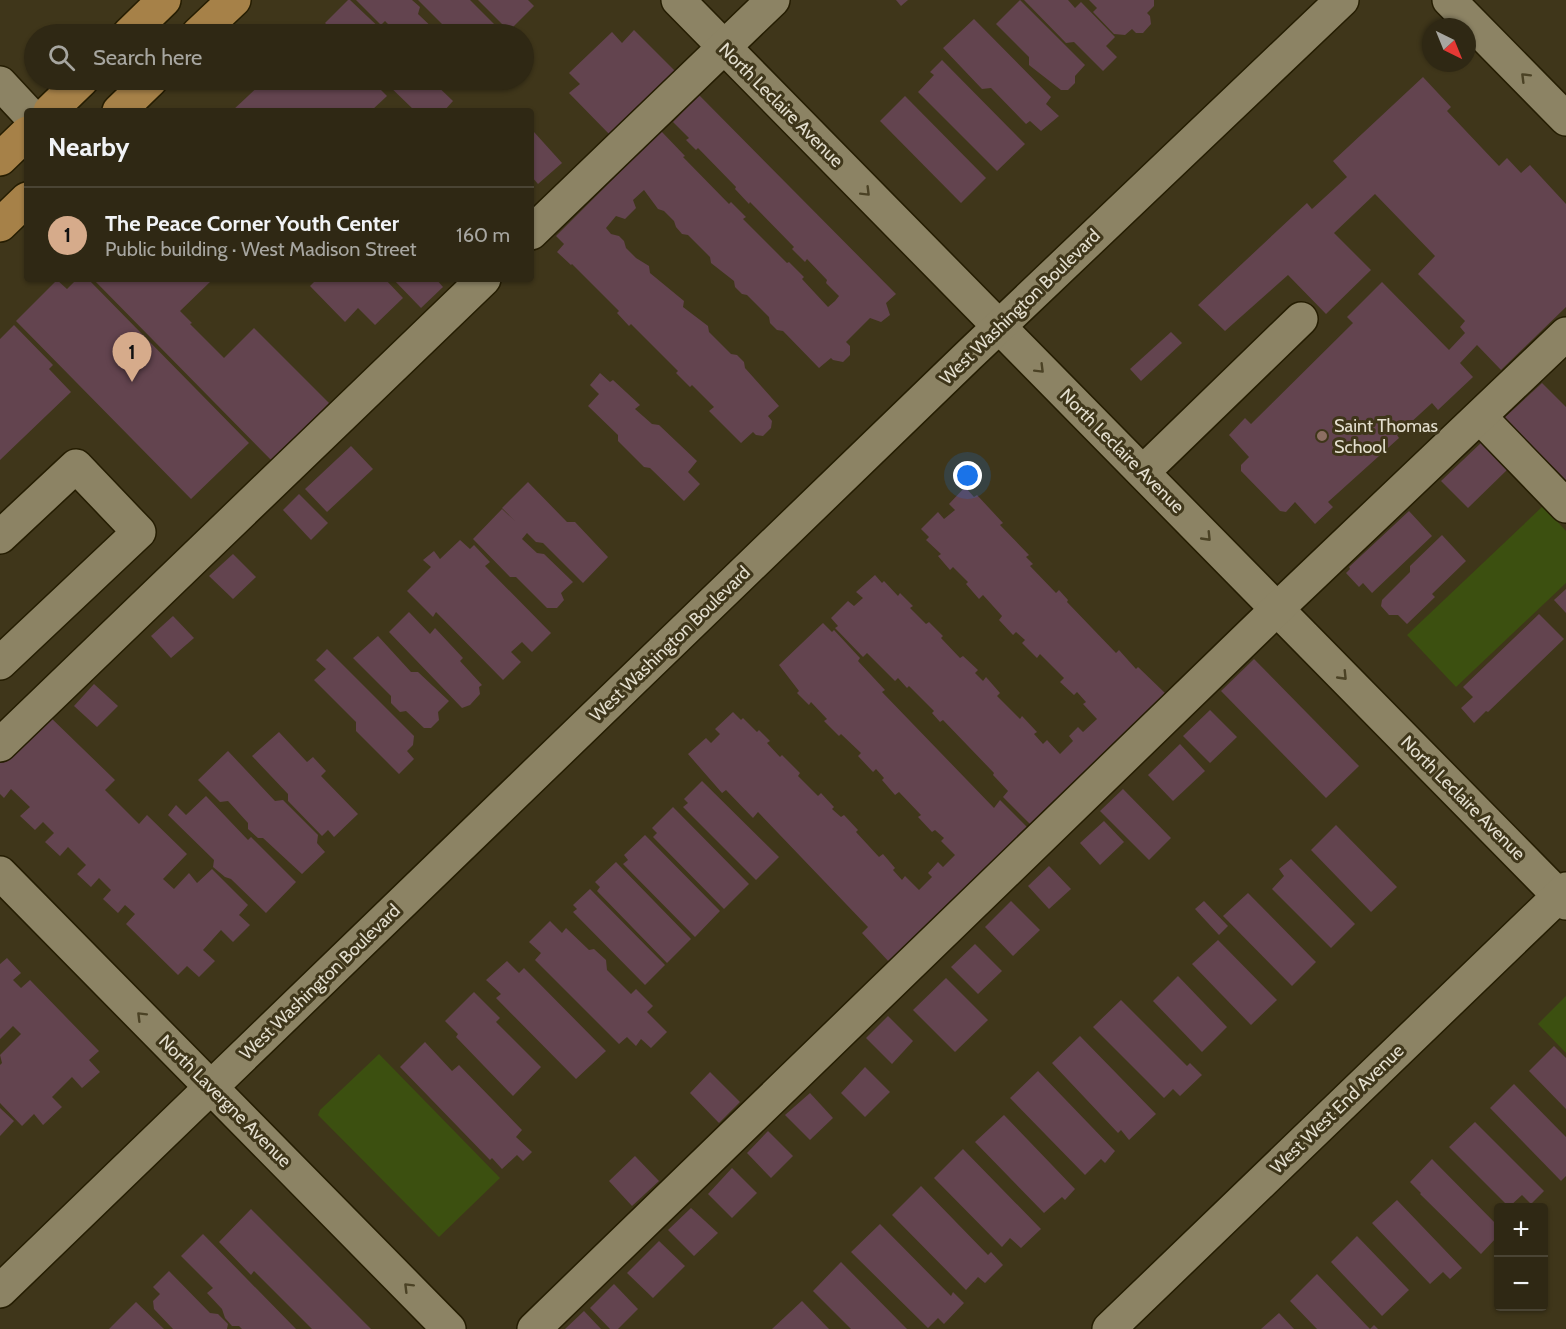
<!DOCTYPE html>
<html lang="en">
<head>
<meta charset="utf-8">
<style>
	:root { --surface:#2f2814; --page:#37301d; --text:#f1f3f6; --muted:#a7a6a0; --line:#4a4434; --accent:#d6ab8b }
	body { margin:0; font-family:Cabin,sans-serif; background:var(--page); color:var(--text) }
	.controls { position:absolute; right:18px; bottom:18px; display:grid; overflow:hidden; border-radius:6px; box-shadow:0 2px 4px #0004 }
	.controls button { width:54px; height:54px; display:grid; place-items:center; padding:0; border:0; border-bottom:2px solid var(--line); background:var(--surface); color:var(--text); font:30px sans-serif }
	.compass { position:absolute; left:1422px; top:18px; width:54px; height:54px; border-radius:50%; background:var(--surface); box-shadow:0 2px 4px #0004; rotate:137deg }
	.you { position:absolute; left:968px; top:476px; width:21px; height:21px; margin:-15px; border:4px solid #fff; border-radius:50%; background:#1a73e8; box-shadow:0 0 0 9px #1a73e833 }
	.badge { display:grid; place-items:center; width:39px; height:39px; border-radius:50%; background:var(--accent); color:#111; font-size:20px; font-weight:700 }
	.pin { position:absolute; translate:-50% -50px; filter:drop-shadow(0 2px 3px #0008) }
	.pin::after { content:''; position:absolute; top:32px; width:21px; height:18px; background:inherit; clip-path:polygon(0 0,100% 0,50% 100%) }
	.list { margin:0; padding:0; list-style:none }
	h2 { display:flex; justify-content:space-between; align-items:center; height:78px; margin:0; padding:0 24px; font-size:26px }
	h2 small { font-size:20px; font-weight:400; color:var(--muted) }
	.list li { display:grid; grid-template-columns:39px 1fr auto; gap:18px; align-items:center; box-sizing:border-box; height:96px; padding:0 24px; border-top:2px solid var(--line) }
	.list b { display:block; font-size:22px; white-space:nowrap }
	.list p { margin:0; font-size:20px; white-space:nowrap; color:var(--muted) }
	.list em { font-size:20px; font-style:normal; color:var(--muted) }
	.icon { flex:none; width:33px; height:33px; fill:none; stroke:currentColor; stroke-width:2; stroke-linecap:round; stroke-linejoin:round }
	.map { position:relative; flex:none; width:1566px; height:1329px; overflow:hidden }
	.search { position:absolute; background:var(--surface); box-shadow:0 2px 4px #0004; left:24px; top:24px; width:510px; height:66px; display:flex; align-items:center; gap:15px; box-sizing:border-box; padding:0 21px; border-radius:33px; color:var(--muted); font-size:22px }
	.panel { position:absolute; background:var(--surface); box-shadow:0 2px 4px #0004; left:24px; top:108px; width:510px; height:174px; border-radius:6px }
	.map>svg:first-child { display:block }
	.green { fill:#3c5010 }
	.building { fill:#63444f }
	.lines { fill:none; stroke-linecap:round; stroke-linejoin:round }
	.minor-casing { stroke:#251d02; stroke-width:36 }
	.major-casing { stroke:#251d02; stroke-width:36 }
	.minor { stroke:#8c8364; stroke-width:33 }
	.major { stroke:#a68148; stroke-width:33 }
	.oneway { stroke:#4b4225 }
	.education-dot { fill:#8d6e63; stroke:#3f361a; stroke-width:2 }
	.labels { text-anchor:middle; dominant-baseline:central; stroke-width:6; stroke-linejoin:round; paint-order:stroke }
	.street-label { font-size:18px; fill:#e4dfcf; stroke:#3f361a }
	.poi-label { font-size:18px; fill:#e4dfcf; stroke:#3f361a; text-anchor:start }
</style>
</head>
<body>
<div class="map">
<svg width="1566" height="1329" viewBox="0 0 1566 1329">
	<rect width="100%" height="100%" fill="#3f361a"/>
	<g class="green">
		<polygon points="1543,506 1566,531 1566,583 1456,687 1407,635"/>
		<polygon points="1566,996 1566,1053 1538,1024"/>
		<polygon points="379,1054 500,1178 439,1237 318,1115 320,1110"/>
	</g>
	<g class="building">
		<polygon points="348,0 350,0 386,34 337,34 325,23"/>
		<polygon points="356,0 412,0 420,7 418,14 439,34 398,34 385,21 381,25"/>
		<polygon points="418,0 470,0 504,34 452,34"/>
		<polygon points="478,0 528,0 534,6 509,31"/>
		<polygon points="896,0 908,0 901,6"/>
		<polygon points="1020,0 1085,65 1075,76 1075,83 1068,90 1061,90 1029,65 1029,57 996,24"/>
		<polygon points="1024,0 1068,0 1075,8 1081,2 1115,37 1106,46 1117,57 1103,71 1074,42 1066,43"/>
		<polygon points="1089,0 1154,0 1154,6 1147,13 1150,16 1151,24 1143,33 1136,33 1132,29 1125,35 1114,34 1093,12 1097,8"/>
		<polygon points="974,19 1051,97 1046,104 1059,116 1041,131 1030,121 1026,124 991,88 982,89 943,48"/>
		<polygon points="319,26 326,34 310,34"/>
		<polygon points="634,30 675,71 610,135 569,93 580,84 569,73 612,32 622,43"/>
		<polygon points="942,60 1025,144 997,171 918,92 934,75 930,72"/>
		<polygon points="1423,77 1451,107 1447,111 1499,166 1507,158 1521,173 1530,165 1566,204 1566,307 1501,370 1477,345 1460,363 1473,377 1438,410 1432,403 1397,435 1399,438 1328,502 1333,507 1315,524 1295,502 1286,512 1280,511 1241,471 1241,465 1249,457 1229,435 1245,418 1251,424 1353,323 1347,317 1382,282 1449,350 1465,333 1460,327 1465,321 1418,274 1435,256 1375,194 1334,233 1371,270 1326,314 1288,275 1225,331 1198,305 1307,203 1312,209 1347,177 1333,161"/>
		<polygon points="265,80 371,80 387,96 371,111 232,111"/>
		<polygon points="383,80 431,80 453,101 444,111 415,111"/>
		<polygon points="699,95 896,294 886,303 890,315 881,322 870,318 846,342 850,346 850,355 843,362 833,360 831,358 819,368 783,331 777,330 770,323 769,317 747,295 742,294 735,287 734,281 711,263 710,257 688,235 682,234 676,227 674,221 664,211 658,209 644,190 633,200 636,208 625,219 616,216 606,228 611,234 619,236 624,241 626,248 636,258 649,266 650,273 684,301 683,307 708,326 709,332 731,354 737,355 744,362 745,368 779,406 768,416 772,421 771,428 763,436 756,435 753,432 741,443 709,411 714,407 692,385 690,387 676,373 678,371 631,324 629,326 617,313 619,311 572,264 571,265 557,252 564,244 556,236 661,131 685,156 683,157 729,204 731,202 746,217 743,219 787,263 789,262 804,277 802,279 828,307 835,301 839,296 826,283 827,280 807,259 805,262 792,249 794,247 750,202 749,204 735,189 736,187 698,148 696,150 686,140 689,138 673,122"/>
		<polygon points="905,96 986,178 961,203 880,121"/>
		<polygon points="534,132 562,163 538,184 531,176 531,135"/>
		<polygon points="77,279 88,279 249,443 191,499 16,321 57,280 67,289"/>
		<polygon points="93,279 206,279 210,282 180,311 192,323 190,324 224,358 254,328 329,403 272,461"/>
		<polygon points="317,279 385,279 403,298 375,325 358,308 345,322 310,286"/>
		<polygon points="393,279 436,279 443,287 421,308"/>
		<polygon points="14,325 53,365 49,369 71,392 0,460 0,339"/>
		<polygon points="1171,332 1182,343 1141,381 1130,369"/>
		<polygon points="600,373 610,382 613,380 640,405 635,409 652,424 659,425 697,461 688,472 700,484 684,501 650,468 644,467 618,441 618,435 588,406 599,394 590,385"/>
		<polygon points="1542,383 1566,407 1566,484 1503,419"/>
		<polygon points="1483,441 1509,468 1468,508 1441,481"/>
		<polygon points="351,446 373,469 327,512 305,489"/>
		<polygon points="528,482 567,522 575,522 608,557 583,583 543,543 536,542 527,533 522,539 537,553 544,554 573,582 561,593 564,600 557,608 547,608 516,577 510,577 473,539 502,509 515,521 502,508"/>
		<polygon points="965,487 974,497 977,495 1003,523 1000,525 1029,555 1026,557 1033,564 1030,566 1056,593 1059,590 1068,600 1067,602 1116,653 1119,650 1136,669 1138,667 1166,694 1031,825 1003,797 1008,791 993,775 994,773 943,720 940,722 932,713 934,711 909,686 907,688 898,678 895,681 867,653 863,657 835,628 838,626 831,618 848,601 854,606 863,598 856,592 875,575 882,583 884,581 898,596 900,593 913,606 910,608 926,624 929,622 943,636 941,638 960,658 963,656 978,670 975,673 983,681 986,677 1000,693 997,696 1020,719 1022,716 1037,732 1034,734 1043,744 1047,740 1060,754 1073,741 1069,736 1078,727 1083,732 1097,719 1083,704 1086,702 1077,692 1074,695 1060,682 1064,678 1040,654 1037,658 1022,643 1025,640 1016,632 1013,635 999,620 1002,616 983,595 979,599 966,584 968,582 953,567 950,570 938,556 941,554 926,540 929,537 921,529 938,512 944,519 955,510 949,504"/>
		<polygon points="299,494 328,523 311,540 283,510"/>
		<polygon points="1409,511 1432,536 1372,593 1363,583 1359,587 1346,573 1350,569 1349,567"/>
		<polygon points="1442,535 1466,561 1432,594 1435,597 1407,624 1398,615 1389,615 1381,606 1382,600 1410,572 1410,566"/>
		<polygon points="460,540 470,549 474,545 490,562 485,566 551,633 532,652 522,642 511,652 521,662 503,680 436,612 433,617 407,591 431,567 423,560 434,551 440,559"/>
		<polygon points="233,554 256,577 233,599 209,576"/>
		<polygon points="1566,589 1566,613 1554,600"/>
		<polygon points="409,612 430,634 435,628 463,658 460,661 482,685 479,687 480,694 470,705 462,708 389,632"/>
		<polygon points="1539,614 1564,639 1488,712 1486,711 1474,723 1461,708 1473,697 1463,687"/>
		<polygon points="173,616 194,638 171,658 151,636"/>
		<polygon points="823,623 832,632 834,630 860,658 858,661 885,690 882,692 994,808 1000,800 1029,829 890,963 862,933 868,927 758,812 753,818 726,790 722,793 688,754 706,738 711,743 720,734 715,729 733,712 741,720 743,718 757,732 759,730 770,741 767,743 780,757 782,755 800,773 798,776 818,796 821,793 834,807 832,809 841,817 844,815 858,830 856,832 879,857 883,854 895,868 893,870 902,880 905,876 919,890 932,877 928,873 938,862 943,867 955,855 941,841 944,838 935,830 932,832 918,817 921,815 899,792 895,795 882,780 884,778 876,769 873,772 858,756 861,753 841,734 839,736 824,721 827,719 811,702 809,705 797,693 799,691 779,665"/>
		<polygon points="378,636 411,672 418,672 449,701 438,712 439,720 431,728 424,728 406,711 400,712 391,703 391,696 353,658"/>
		<polygon points="327,649 414,736 413,745 407,751 414,759 399,774 356,731 356,722 314,680 326,669 316,660"/>
		<polygon points="1254,659 1359,766 1326,798 1221,691"/>
		<polygon points="94,684 118,706 97,727 74,706"/>
		<polygon points="1210,710 1237,737 1210,763 1183,736"/>
		<polygon points="47,714 115,780 105,790 139,824 147,815 187,854 163,879 174,889 189,873 197,883 212,869 248,905 239,915 250,925 233,942 221,930 203,950 215,961 199,977 187,966 178,975 126,924 135,914 125,905 118,913 103,899 111,890 99,878 91,887 77,874 86,865 68,847 60,856 45,842 54,833 43,822 35,830 20,816 30,807 11,789 4,798 0,794 0,762"/>
		<polygon points="279,732 307,762 313,757 326,771 321,776 358,814 334,837 328,830 322,836 288,801 288,794 252,756"/>
		<polygon points="1180,744 1205,771 1173,801 1148,775"/>
		<polygon points="228,751 275,801 283,800 318,835 317,843 325,852 302,874 263,838 258,838 248,829 248,823 228,801 220,802 198,780"/>
		<polygon points="702,781 779,857 756,880 683,807 688,803 684,799"/>
		<polygon points="1123,789 1171,838 1149,860 1100,811"/>
		<polygon points="206,796 248,840 251,837 296,882 266,913 231,879 225,877 213,867 214,860 168,815 176,805 186,815"/>
		<polygon points="673,807 749,884 724,909 653,837 657,833 652,828"/>
		<polygon points="1104,821 1124,842 1100,865 1080,843"/>
		<polygon points="1336,825 1397,887 1371,912 1311,850"/>
		<polygon points="645,835 720,911 695,937 623,864 628,860 624,855"/>
		<polygon points="1291,859 1355,924 1331,948 1272,889 1284,876 1279,869"/>
		<polygon points="616,862 691,939 667,963 597,891 600,887 595,882"/>
		<polygon points="1049,866 1071,889 1049,909 1028,886"/>
		<polygon points="590,889 665,965 645,985 573,912 577,909 573,905"/>
		<polygon points="1248,893 1316,962 1292,986 1223,916"/>
		<polygon points="1011,901 1040,930 1013,956 985,927"/>
		<polygon points="1204,901 1228,926 1219,935 1195,909"/>
		<polygon points="550,921 562,933 566,928 589,950 594,949 606,960 607,970 631,994 636,989 653,1006 647,1012 667,1032 651,1048 641,1039 636,1046 627,1037 619,1044 535,960 541,953 529,942"/>
		<polygon points="1218,940 1277,1000 1251,1025 1192,964"/>
		<polygon points="975,944 1002,971 978,994 951,967"/>
		<polygon points="7,958 21,973 13,980 21,988 30,980 99,1051 89,1060 100,1072 82,1088 72,1077 52,1097 62,1107 43,1125 34,1114 22,1126 0,1103 0,1065 2,1063 0,1055 21,1034 13,1026 0,1039 0,964"/>
		<polygon points="507,961 519,973 524,968 606,1051 576,1079 496,998 501,994 486,980"/>
		<polygon points="1178,976 1227,1027 1202,1052 1153,1001"/>
		<polygon points="946,978 988,1020 955,1052 913,1010"/>
		<polygon points="474,992 500,1018 496,1022 541,1067 513,1096 456,1037 458,1034 445,1021"/>
		<polygon points="1121,1000 1187,1066 1190,1063 1202,1075 1180,1096 1173,1089 1164,1098 1093,1027"/>
		<polygon points="888,1016 913,1041 892,1064 866,1038"/>
		<polygon points="1080,1036 1156,1114 1129,1140 1121,1130 1118,1133 1052,1063"/>
		<polygon points="425,1042 452,1071 459,1065 522,1130 516,1137 532,1152 523,1161 517,1155 502,1169 492,1158 490,1160 400,1067"/>
		<polygon points="1554,1046 1566,1058 1566,1109 1529,1071"/>
		<polygon points="865,1067 890,1092 865,1117 841,1093"/>
		<polygon points="1038,1071 1115,1151 1105,1163 1101,1159 1085,1175 1010,1098"/>
		<polygon points="710,1072 740,1102 719,1123 690,1093"/>
		<polygon points="1514,1084 1566,1137 1566,1176 1561,1181 1490,1108"/>
		<polygon points="810,1093 833,1118 810,1140 785,1115"/>
		<polygon points="0,1108 14,1121 0,1136"/>
		<polygon points="1004,1115 1075,1189 1065,1200 1062,1197 1044,1213 975,1142"/>
		<polygon points="1475,1122 1544,1191 1531,1204 1522,1195 1509,1207 1449,1147"/>
		<polygon points="768,1131 793,1156 771,1178 747,1153"/>
		<polygon points="963,1149 1041,1229 1021,1248 1010,1238 1002,1247 934,1178"/>
		<polygon points="635,1156 659,1181 632,1206 609,1181"/>
		<polygon points="1432,1159 1498,1226 1498,1236 1481,1254 1420,1194 1421,1193 1410,1182"/>
		<polygon points="732,1168 757,1193 732,1218 708,1194"/>
		<polygon points="921,1186 988,1255 991,1252 1003,1265 985,1283 978,1277 966,1290 892,1215"/>
		<polygon points="1397,1200 1462,1268 1450,1279 1443,1272 1430,1284 1372,1223"/>
		<polygon points="691,1208 718,1233 694,1256 668,1230"/>
		<polygon points="251,1209 371,1329 312,1329 254,1271 251,1275 219,1242"/>
		<polygon points="880,1224 951,1296 953,1292 964,1303 944,1324 938,1318 928,1328 851,1252"/>
		<polygon points="203,1234 296,1329 242,1329 239,1326 232,1326 225,1318 222,1309 207,1293 213,1288 181,1256"/>
		<polygon points="1357,1236 1409,1290 1382,1316 1331,1262"/>
		<polygon points="659,1241 685,1266 653,1298 627,1273"/>
		<polygon points="841,1262 907,1329 851,1329 813,1291"/>
		<polygon points="169,1271 210,1313 218,1314 228,1324 227,1329 173,1329 154,1309 153,1301 160,1294 153,1287"/>
		<polygon points="1317,1274 1370,1329 1374,1325 1378,1329 1317,1329 1290,1301"/>
		<polygon points="614,1284 638,1309 618,1329 610,1329 590,1308"/>
		<polygon points="802,1301 829,1329 772,1329"/>
		<polygon points="136,1302 164,1329 109,1329"/>
		<polygon points="584,1311 601,1329 565,1329"/>
		<polygon points="1279,1313 1294,1329 1261,1329"/>
	</g>
	<g class="lines">
		<g class="minor-casing">
			<g id="minor">
				<polyline points="678,0 1566,903"/>
				<polyline points="1449,0 1566,119"/>
				<polyline points="0,83 27,112"/>
				<polyline points="531,233 773,0"/>
				<polyline points="1480,417 1566,506"/>
				<polyline points="1143,472 1301,319"/>
				<polyline points="0,537 76,466 139,532 0,663"/>
				<polyline points="0,745 484,279"/>
				<polyline points="0,873 449,1329"/>
				<polyline points="0,1291 968,356 1342,0"/>
				<polyline points="534,1329 1277,609 1566,334"/>
				<polyline points="1109,1329 1566,889"/>
			</g>
		</g>
		<g class="major-casing">
			<g id="major">
				<polyline points="129,34 164,0"/>
				<polyline points="198,34 234,0"/>
				<polyline points="50,111 82,80"/>
				<polyline points="119,111 151,80"/>
				<polyline points="0,159 27,133"/>
				<polyline points="0,225 27,199"/>
			</g>
		</g>
		<use href="#minor" class="minor"/>
		<use href="#major" class="major"/>
	</g>
	<defs><path id="oneway-chevron" d="M-2-3.5L2.5 0L-2 3.5" fill="none" stroke-width="1.6" stroke-linecap="round" stroke-linejoin="round" transform="scale(1.5)"/></defs>
	<g class="oneway">
		<use href="#oneway-chevron" transform="translate(1525 77) rotate(-135)"/>
		<use href="#oneway-chevron" transform="translate(866 192) rotate(45)"/>
		<use href="#oneway-chevron" transform="translate(1040 369) rotate(45)"/>
		<use href="#oneway-chevron" transform="translate(1207 537) rotate(46)"/>
		<use href="#oneway-chevron" transform="translate(1343 676) rotate(46)"/>
		<use href="#oneway-chevron" transform="translate(141 1016) rotate(-135)"/>
		<use href="#oneway-chevron" transform="translate(408 1287) rotate(-135)"/>
	</g>
	<circle class="education-dot" cx="1322" cy="436" r="6"/>
	<g class="labels">
		<g class="street-label">
			<text transform="translate(781 105) rotate(45)">North Leclaire Avenue</text>
			<text transform="translate(1020 307) rotate(-44)">West Washington Boulevard</text>
			<text transform="translate(1122 451) rotate(45)">North Leclaire Avenue</text>
			<text transform="translate(670 644) rotate(-44)">West Washington Boulevard</text>
			<text transform="translate(1463 798) rotate(45)">North Leclaire Avenue</text>
			<text transform="translate(320 982) rotate(-44)">West Washington Boulevard</text>
			<text transform="translate(225 1101) rotate(45)">North Lavergne Avenue</text>
			<text transform="translate(1337 1109) rotate(-44)">West West End Avenue</text>
		</g>
		<g class="poi-label">
			<text x="1334" y="426">Saint Thomas<tspan x="1334" dy="21">School</tspan></text>
		</g>
	</g>
</svg>
<div class="controls">
<button>+</button>
<button>−</button>
</div>
<svg class="compass" viewBox="-18 -18 36 36"><path d="M0-13l5 13h-10z" fill="#e53935"/><path d="M0 13l5-13h-10z" fill="#a7a6a0"/></svg>
<div class="you"></div>
<div class="pin badge" style="left:132px;top:382px">1</div>
<div class="search"><svg class="icon" aria-label="search" viewBox="0 0 24 24"><circle cx="10" cy="10" r="6"/><path d="M15 15l6 6"/></svg>Search here</div>
<section class="panel">
<h2>Nearby<small></small></h2>
<ul class="list">
<li><span class="badge">1</span><div><b>The Peace Corner Youth Center</b><p>Public building · West Madison Street</p></div><em>160 m</em></li>
</ul>
</section>
</div>
</body>
</html>
